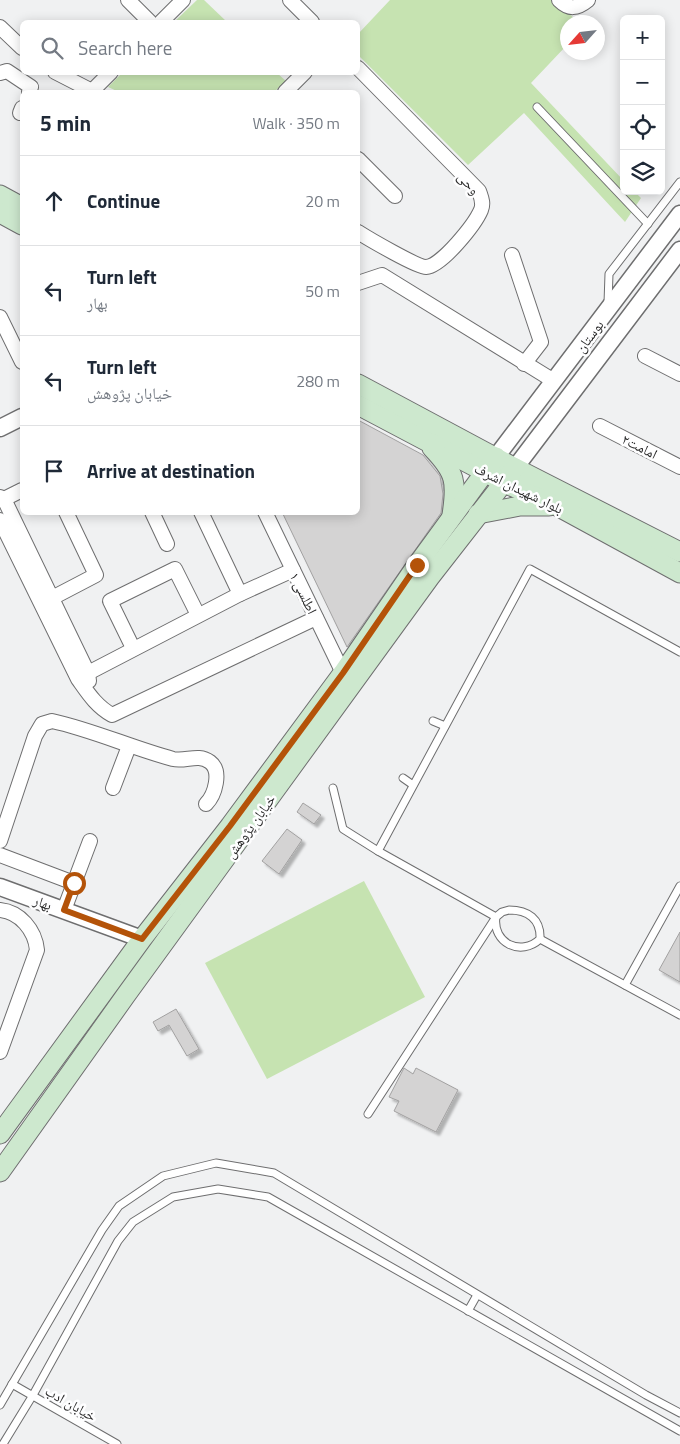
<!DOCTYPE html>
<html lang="en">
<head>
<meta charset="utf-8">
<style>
	:root { --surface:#fff; --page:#f2f2f3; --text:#1f2937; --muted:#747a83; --line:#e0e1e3 }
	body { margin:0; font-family:"Titillium Web","Noto Naskh Arabic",sans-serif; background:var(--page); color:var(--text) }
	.controls { position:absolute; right:15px; top:15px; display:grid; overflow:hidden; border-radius:8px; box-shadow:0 2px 12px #0003 }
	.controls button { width:45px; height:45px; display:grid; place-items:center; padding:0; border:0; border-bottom:1px solid var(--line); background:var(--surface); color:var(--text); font:25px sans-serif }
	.compass { position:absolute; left:560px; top:15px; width:45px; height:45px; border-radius:50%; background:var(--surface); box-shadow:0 2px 12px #0003; rotate:243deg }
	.stop { position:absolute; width:15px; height:15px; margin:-11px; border:4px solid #b45309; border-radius:50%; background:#fff }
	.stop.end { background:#b45309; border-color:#fff; box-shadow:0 1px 5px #0008 }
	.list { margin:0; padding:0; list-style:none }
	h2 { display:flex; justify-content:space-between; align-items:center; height:65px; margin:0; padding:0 20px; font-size:21px }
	h2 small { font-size:16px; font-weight:400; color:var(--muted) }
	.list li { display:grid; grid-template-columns:32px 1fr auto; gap:15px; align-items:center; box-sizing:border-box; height:90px; padding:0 20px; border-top:1px solid var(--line) }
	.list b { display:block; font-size:19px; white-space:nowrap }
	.list p { margin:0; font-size:16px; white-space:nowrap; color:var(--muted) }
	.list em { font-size:16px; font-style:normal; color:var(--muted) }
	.icon { flex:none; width:28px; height:28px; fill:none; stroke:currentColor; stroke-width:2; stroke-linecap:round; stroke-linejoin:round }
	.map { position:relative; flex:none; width:680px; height:1444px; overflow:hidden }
	.search { position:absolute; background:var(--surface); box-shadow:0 2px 12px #0003; left:20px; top:20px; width:340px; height:55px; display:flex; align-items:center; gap:12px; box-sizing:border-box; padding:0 18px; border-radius:8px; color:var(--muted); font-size:19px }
	.panel { position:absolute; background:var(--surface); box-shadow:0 2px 12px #0003; left:20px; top:90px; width:340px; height:425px; border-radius:8px }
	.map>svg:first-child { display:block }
	.green { fill:#c6e3b1 }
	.building { fill:#d4d3d3; stroke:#a2a1a1; filter:url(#shadow) }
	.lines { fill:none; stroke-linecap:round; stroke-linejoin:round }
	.service-casing { stroke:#6e6e6f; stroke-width:9 }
	.minor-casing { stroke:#6e6e6f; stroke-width:16 }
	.tertiary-casing { stroke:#6e6e6f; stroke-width:19 }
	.secondary-casing { stroke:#6e6e6f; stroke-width:21 }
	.service { stroke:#fff; stroke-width:7 }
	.minor { stroke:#fff; stroke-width:14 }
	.tertiary { stroke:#fff; stroke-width:16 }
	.secondary { stroke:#cde8ce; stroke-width:19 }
	.route { stroke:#b45309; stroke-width:6 }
	.labels { text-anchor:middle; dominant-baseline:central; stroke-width:5; stroke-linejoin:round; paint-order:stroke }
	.street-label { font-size:14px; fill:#292929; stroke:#fefeff }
</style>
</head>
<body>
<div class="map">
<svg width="680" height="1444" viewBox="0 0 680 1444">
	<defs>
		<filter id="shadow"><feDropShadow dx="3.5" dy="3.5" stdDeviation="1" flood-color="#0004"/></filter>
	</defs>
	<rect width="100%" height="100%" fill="#f0f1f2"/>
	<g class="green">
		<polygon points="197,0 204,0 227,22 174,22"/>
		<polygon points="390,0 555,0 578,22 568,22 567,45 531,83 624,181 624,191 634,191 641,198 625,222 524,113 468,165 358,55 358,34"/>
		<polygon points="123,72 277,73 286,81 274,92 119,92 108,87"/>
		<polygon points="364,881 425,997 267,1079 205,963"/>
	</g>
	<g class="building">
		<polygon points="358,420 423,455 440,476 443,494 441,513 347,647 282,512 358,512"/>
		<polygon points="303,803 321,815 314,824 297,812"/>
		<polygon points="287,829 302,840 279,874 262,861"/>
		<polygon points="680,932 680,982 659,970"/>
		<polygon points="176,1009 199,1049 187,1056 169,1025 158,1031 153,1022"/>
		<polygon points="404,1068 413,1074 416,1068 458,1090 436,1132 394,1111 399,1101 389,1097"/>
	</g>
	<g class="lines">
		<g class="service-casing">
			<g id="service">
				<polyline points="537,107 648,224"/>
				<polyline points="608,303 609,274 680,182"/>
				<polyline points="433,721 445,726"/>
				<polyline points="403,778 413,785"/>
				<polyline points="333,788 343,829 378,851"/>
				<path d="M 509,910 C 528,910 541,919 540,939 C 521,957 492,943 496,917 L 502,912 Z"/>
				<polyline points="540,939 680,1015"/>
				<polyline points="625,985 680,886"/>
				<polyline points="368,1114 496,917 378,851 530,569 680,652"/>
				<polyline points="468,1311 477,1295"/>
				<polyline points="12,1384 117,1444"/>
				<polyline points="0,1405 102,1230 119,1206 163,1176 216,1163 274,1173 646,1395 680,1413"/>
				<polyline points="3,1444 33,1395 118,1241 133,1222 173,1197 218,1189 268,1197 680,1431"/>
			</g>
		</g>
		<g class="minor-casing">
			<g id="minor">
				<polyline points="128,0 150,22"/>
				<polyline points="290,0 312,22"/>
				<path d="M 559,0 C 569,10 577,9 588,0"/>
				<polyline points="161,22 183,0"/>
				<polyline points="0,27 22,48"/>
				<path d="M 358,68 L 479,191 C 481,197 484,203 481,210 C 475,224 442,266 426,267 C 417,267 369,239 358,232"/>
				<polyline points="55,72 94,92"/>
				<polyline points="0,73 7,71 31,87 29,92"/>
				<polyline points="92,91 111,72"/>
				<polyline points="285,92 305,72"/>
				<polyline points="20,113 22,108"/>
				<polyline points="358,159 395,196"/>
				<polyline points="512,255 541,342 524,364"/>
				<polyline points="358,283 382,275 554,381"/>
				<polyline points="0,317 22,362"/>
				<polyline points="645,356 680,374"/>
				<polyline points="600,426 680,467"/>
				<polyline points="0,497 4,499 88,673 89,681"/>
				<polyline points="4,499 22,490"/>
				<polyline points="152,512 167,544"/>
				<polyline points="201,512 240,594"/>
				<polyline points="265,512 343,673"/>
				<path d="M 0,520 L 78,679 C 88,693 96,706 112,715 L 316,618"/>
				<polyline points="52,598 96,575 66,512"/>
				<polyline points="133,648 110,601 175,569 198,615"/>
				<polyline points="88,673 240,594 293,570"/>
				<polyline points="113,788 129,746"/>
				<path d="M 0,841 L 35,736 L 42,724 L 52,721 C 93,730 132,748 173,759 C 186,762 198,753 210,762 C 222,771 215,795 206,804"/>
				<polyline points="0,855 74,883"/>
				<path d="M 0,910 C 20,912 35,930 37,950 L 0,1052"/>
				<polyline points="64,910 90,841"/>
			</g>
		</g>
		<g class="tertiary-casing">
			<g id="tertiary">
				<polyline points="0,428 22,417"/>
				<polyline points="496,457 680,214"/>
				<polyline points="515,468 680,250"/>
				<polyline points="0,887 142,939"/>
			</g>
		</g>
		<g class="secondary-casing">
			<g id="secondary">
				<polyline points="0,195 22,207"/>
				<polyline points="0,213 22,225"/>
				<polyline points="358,384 515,468 680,552"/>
				<polyline points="358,405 485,472 504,483 557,506 680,573"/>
				<path d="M 432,448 C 456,473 457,482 452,515"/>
				<polyline points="478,514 520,506 549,506"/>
				<polyline points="0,1134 142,939 230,826 343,673 417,565 496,457"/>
				<polyline points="0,1172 126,995 430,577 515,468"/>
			</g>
		</g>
		<use href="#service" class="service"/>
		<use href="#minor" class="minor"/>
		<use href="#tertiary" class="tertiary"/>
		<use href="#secondary" class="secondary"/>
	</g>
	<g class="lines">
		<polyline class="route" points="74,883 64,910 142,939 230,826 343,673 417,565"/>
	</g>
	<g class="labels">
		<g class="street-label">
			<text transform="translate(469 183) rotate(50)">وحی</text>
			<text transform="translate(589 336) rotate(-53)">بوستان</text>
			<text transform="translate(640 446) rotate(27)">امامت۲</text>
			<text transform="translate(519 488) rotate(26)">بلوار شهیدان اشرف</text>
			<text transform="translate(304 593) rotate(64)">اطلسی ۱</text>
			<text transform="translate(250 826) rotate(-54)">خیابان پژوهش</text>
			<text transform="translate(43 902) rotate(20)">بهار</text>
			<text transform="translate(71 1403) rotate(30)">خیابان ادب</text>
		</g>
	</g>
</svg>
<div class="controls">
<button>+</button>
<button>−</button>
<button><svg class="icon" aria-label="locate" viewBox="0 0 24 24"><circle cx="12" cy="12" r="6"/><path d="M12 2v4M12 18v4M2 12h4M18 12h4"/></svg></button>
<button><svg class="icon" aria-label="layers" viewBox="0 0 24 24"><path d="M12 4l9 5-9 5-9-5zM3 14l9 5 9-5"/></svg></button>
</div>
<svg class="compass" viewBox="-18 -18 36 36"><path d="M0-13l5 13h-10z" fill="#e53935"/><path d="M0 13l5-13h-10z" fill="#747a83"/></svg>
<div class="stop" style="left:74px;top:883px"></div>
<div class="stop end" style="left:417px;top:565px"></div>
<div class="search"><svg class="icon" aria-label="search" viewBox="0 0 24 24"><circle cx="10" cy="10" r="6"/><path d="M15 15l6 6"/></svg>Search here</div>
<section class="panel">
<h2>5 min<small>Walk · 350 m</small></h2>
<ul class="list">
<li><svg class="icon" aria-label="ahead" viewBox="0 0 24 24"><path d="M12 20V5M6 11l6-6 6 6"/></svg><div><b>Continue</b></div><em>20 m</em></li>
<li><svg class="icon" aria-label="left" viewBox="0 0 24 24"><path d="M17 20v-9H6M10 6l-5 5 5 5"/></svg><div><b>Turn left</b><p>بهار</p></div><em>50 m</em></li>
<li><svg class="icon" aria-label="left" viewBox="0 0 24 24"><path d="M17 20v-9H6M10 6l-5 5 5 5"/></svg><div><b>Turn left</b><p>خیابان پژوهش</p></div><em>280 m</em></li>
<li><svg class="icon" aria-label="arrive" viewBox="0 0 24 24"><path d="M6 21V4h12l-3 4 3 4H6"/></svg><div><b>Arrive at destination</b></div></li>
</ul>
</section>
</div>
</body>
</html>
